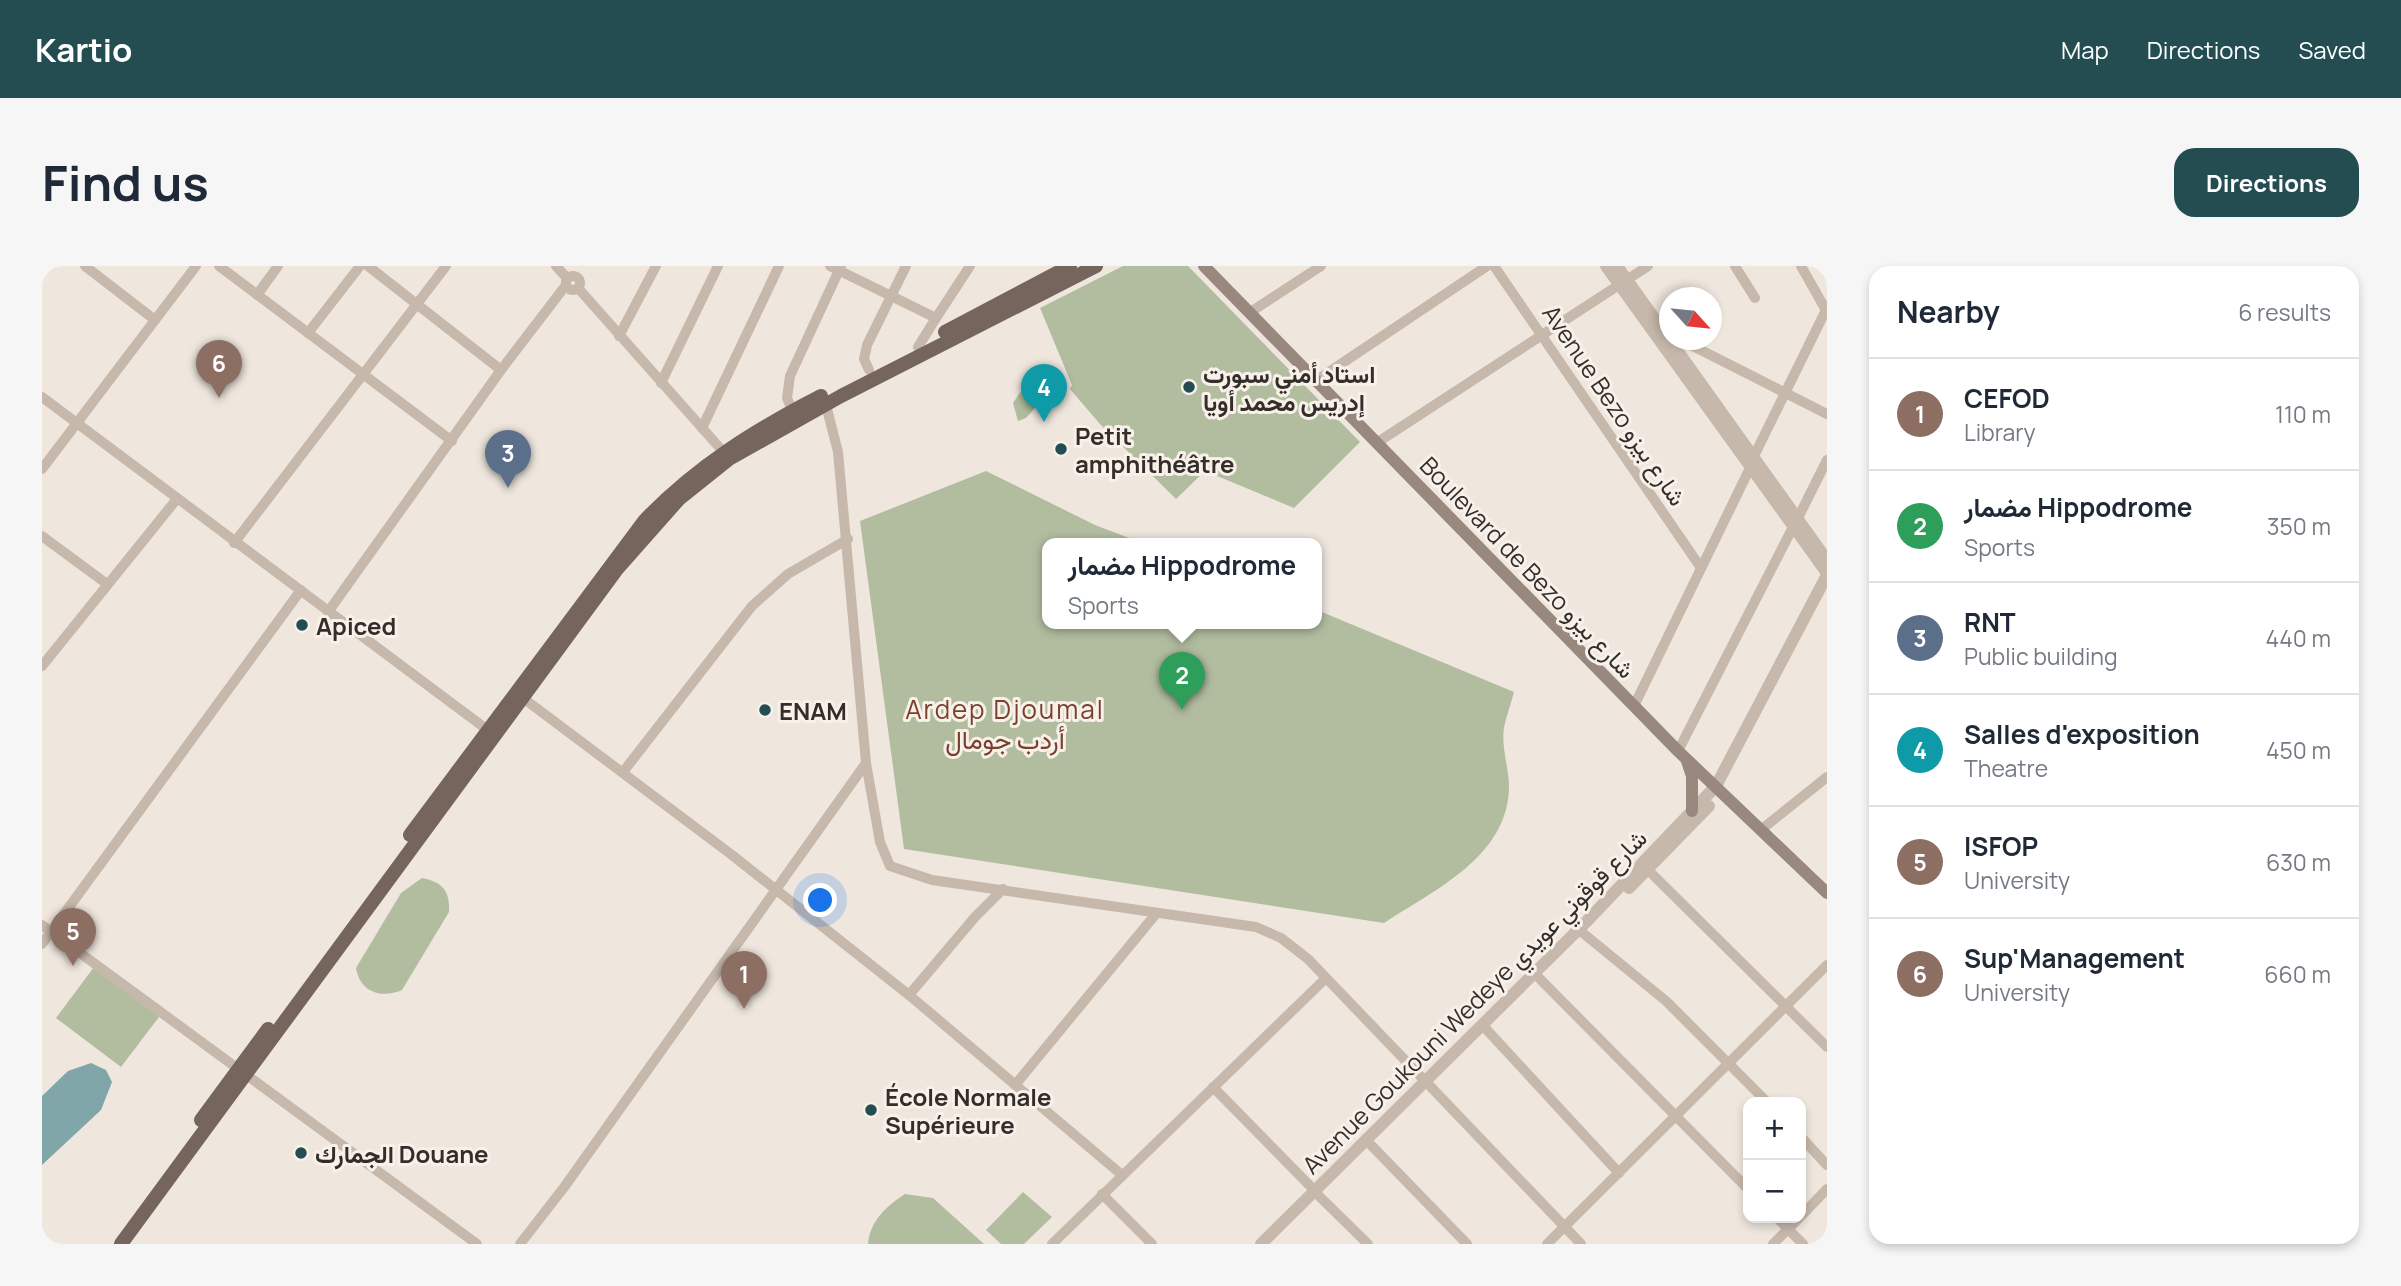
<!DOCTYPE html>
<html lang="en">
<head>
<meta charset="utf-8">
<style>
	:root { --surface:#fff; --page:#f6f6f7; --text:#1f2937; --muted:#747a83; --line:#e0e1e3; --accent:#244d51 }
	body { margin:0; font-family:Manrope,Vazirmatn,sans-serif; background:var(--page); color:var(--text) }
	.controls { position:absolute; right:21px; bottom:21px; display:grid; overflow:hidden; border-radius:14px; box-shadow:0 4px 10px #0003 }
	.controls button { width:63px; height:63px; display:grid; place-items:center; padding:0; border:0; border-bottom:2px solid var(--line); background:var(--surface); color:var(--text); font:35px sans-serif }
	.compass { position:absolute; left:1617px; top:21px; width:63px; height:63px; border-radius:50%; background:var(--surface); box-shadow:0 4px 10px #0003; rotate:117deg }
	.you { position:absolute; left:779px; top:635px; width:24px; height:24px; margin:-18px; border:5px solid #fff; border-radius:50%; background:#1a73e8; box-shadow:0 0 0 10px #1a73e833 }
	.badge { display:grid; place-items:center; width:46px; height:46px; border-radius:50%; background:var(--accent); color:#fff; font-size:23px; font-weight:700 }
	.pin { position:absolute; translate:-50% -58px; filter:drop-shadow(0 2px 4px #0008) }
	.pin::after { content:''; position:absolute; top:37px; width:24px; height:21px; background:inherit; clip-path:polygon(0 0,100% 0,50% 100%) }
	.popup { position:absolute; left:1000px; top:272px; width:280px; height:91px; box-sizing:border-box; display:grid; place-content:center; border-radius:14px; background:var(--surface); filter:drop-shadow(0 2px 5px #0005); font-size:23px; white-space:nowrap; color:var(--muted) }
	.popup b { font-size:26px; color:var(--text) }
	.popup::after { content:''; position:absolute; left:50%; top:100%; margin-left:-14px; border:14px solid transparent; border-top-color:var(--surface) }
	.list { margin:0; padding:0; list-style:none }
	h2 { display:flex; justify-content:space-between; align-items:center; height:91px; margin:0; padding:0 28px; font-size:30px }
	h2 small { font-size:23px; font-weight:400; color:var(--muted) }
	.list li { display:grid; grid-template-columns:46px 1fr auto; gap:21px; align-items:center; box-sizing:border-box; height:112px; padding:0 28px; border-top:2px solid var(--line) }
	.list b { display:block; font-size:26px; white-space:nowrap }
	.list p { margin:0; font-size:23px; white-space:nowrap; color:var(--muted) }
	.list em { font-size:23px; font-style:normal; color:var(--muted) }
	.map { position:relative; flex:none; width:1785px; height:978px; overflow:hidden; border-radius:21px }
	header { display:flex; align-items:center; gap:42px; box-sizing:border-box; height:98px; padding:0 35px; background:var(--accent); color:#fff }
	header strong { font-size:33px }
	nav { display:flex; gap:38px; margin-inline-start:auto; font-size:24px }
	.intro { display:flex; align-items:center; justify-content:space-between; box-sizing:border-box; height:168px; padding:0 42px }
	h1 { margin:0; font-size:49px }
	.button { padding:18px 32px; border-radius:21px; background:var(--accent); color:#fff; font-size:24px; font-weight:700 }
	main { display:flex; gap:42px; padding:0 42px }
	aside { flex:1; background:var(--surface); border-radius:21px; box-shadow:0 4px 10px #0003 }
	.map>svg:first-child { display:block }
	.green { fill:#b2bda0 }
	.water { fill:#80a6a9 }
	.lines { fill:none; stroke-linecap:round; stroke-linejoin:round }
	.minor { stroke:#c6b8ab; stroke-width:10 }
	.tertiary { stroke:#c6b8ab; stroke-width:12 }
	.secondary { stroke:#99887d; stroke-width:12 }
	.primary { stroke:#75655c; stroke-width:14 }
	.poi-dot { fill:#244d51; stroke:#f7f1ea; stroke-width:2.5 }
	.labels { text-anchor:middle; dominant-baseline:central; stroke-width:6; stroke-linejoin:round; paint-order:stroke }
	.poi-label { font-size:24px; font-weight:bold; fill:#352d29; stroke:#f7f1ea; text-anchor:start }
	.street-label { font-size:24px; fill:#352d29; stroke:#f7f1ea }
	.neighbourhood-label { font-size:26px; letter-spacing:2px; fill:#7a402c; stroke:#f7f1ea }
</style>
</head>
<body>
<header>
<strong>Kartio</strong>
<nav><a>Map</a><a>Directions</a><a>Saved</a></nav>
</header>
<div class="intro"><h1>Find us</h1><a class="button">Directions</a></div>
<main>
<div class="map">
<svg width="1785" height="978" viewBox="0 0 1785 978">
	<rect width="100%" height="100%" fill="#efe7de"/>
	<g class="green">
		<polygon points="1081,0 1146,0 1318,176 1252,242 1163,205 1134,233 1057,157 1028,123 1030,119 998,42"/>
		<polygon points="994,113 1002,120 1005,128 984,152 976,155 971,137 986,115"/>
		<path d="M 944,205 L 1053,259 L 1103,278 L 1005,278 L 1005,358 L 1275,358 L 1275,344 L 1472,426 C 1469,438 1464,450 1462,462 C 1459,481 1467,502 1467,521 C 1466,591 1392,624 1342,657 L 862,583 L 818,255 Z"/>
		<path d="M 380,612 C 400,616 408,624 407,646 L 360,724 C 339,733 318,726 314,702 L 359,627 Z"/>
		<polygon points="55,697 120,747 79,801 14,752"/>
		<polygon points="981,926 1010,951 982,978 959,978 944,964"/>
		<path d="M 863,928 L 891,932 L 942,978 L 826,978 C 828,954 845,940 863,928 Z"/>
	</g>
	<polygon class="water" points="49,797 64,804 70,816 59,844 0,899 0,830 26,805"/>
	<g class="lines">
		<g class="minor">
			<polyline points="43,0 113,54"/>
			<polyline points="177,0 410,175"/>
			<polyline points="326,0 459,104"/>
			<polyline points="514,0 525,12"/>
			<polyline points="788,0 894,52 876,81"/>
			<polyline points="1452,0 1659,302"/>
			<polyline points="1693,0 1713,32"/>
			<polyline points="1759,0 1785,46"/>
			<circle cx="531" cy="17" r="7"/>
			<polyline points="536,22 685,190"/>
			<polyline points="215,29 236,0"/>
			<polyline points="1207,47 1279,0"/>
			<polyline points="894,52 928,0"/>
			<polyline points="266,67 318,0"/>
			<polyline points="577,70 614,0"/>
			<polyline points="1639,74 1785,148"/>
			<polyline points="827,104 822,93 825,79 864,0"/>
			<polyline points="1275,114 1445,0"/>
			<polyline points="619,117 676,0"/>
			<polyline points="0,131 451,468"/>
			<polyline points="783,135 796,186 824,497 838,576 848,600 890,614 1214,661 1239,672 1266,693 1383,815"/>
			<polyline points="750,144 745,132 748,110 799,0"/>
			<polyline points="660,162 737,0"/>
			<polyline points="1336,176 1606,0"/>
			<polyline points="1712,190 1785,42"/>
			<polyline points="0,203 154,0"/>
			<polyline points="1756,252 1785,194"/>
			<polyline points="0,270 65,318"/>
			<polyline points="192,277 404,0"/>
			<polyline points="286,346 459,104 524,19"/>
			<polyline points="0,400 134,234"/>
			<polyline points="481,432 690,589 867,729 1080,909"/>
			<polyline points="1592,440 1708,202"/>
			<polyline points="1636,485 1750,263"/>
			<polyline points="581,506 710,340 746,308 806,273"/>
			<polyline points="1720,563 1785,511"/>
			<polyline points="1606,604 1785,781"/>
			<polyline points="0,659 435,978"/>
			<polyline points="1536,663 1624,735 1725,836"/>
			<polyline points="0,678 259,324"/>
			<polyline points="1497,712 1706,923"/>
			<polyline points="867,729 933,651 961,623"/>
			<polyline points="1445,764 1577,907"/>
			<polyline points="973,819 1113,649"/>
			<polyline points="1388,820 1539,978"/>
			<polyline points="1171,821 1273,925"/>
			<polyline points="1759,871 1785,899"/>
			<polyline points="1329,879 1425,978"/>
			<polyline points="1060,928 1110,978"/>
			<polyline points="1277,930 1326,978"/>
			<polyline points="1759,950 1785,923"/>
			<polyline points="1735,952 1761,978"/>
			<polyline points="478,978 523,920 824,497"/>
			<polyline points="1010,978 1283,713"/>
			<polyline points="1505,978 1785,699"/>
			<polyline points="1731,978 1757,952"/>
		</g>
		<g class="tertiary">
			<polyline points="1564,0 1785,307"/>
			<polyline points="1575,0 1785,294"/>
			<polyline points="1587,622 1667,540"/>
			<polyline points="1219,978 1545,655 1674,520 1785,309"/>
		</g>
		<g class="secondary">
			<polyline points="1162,0 1636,485 1785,627"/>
			<polyline points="1645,495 1650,510 1650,545"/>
		</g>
		<g class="primary">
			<polyline points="903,66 1028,0"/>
			<path d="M 368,569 L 603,254 C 655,200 713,164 779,130"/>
			<polyline points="159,854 226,763"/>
			<polyline points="79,978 575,303 637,233 687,193 799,130 1054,0"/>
		</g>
	</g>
	<g class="poi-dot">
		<circle cx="1147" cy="121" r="7"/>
		<circle cx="1019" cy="183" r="7"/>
		<circle cx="260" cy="359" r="7"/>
		<circle cx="723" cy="444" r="7"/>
		<circle cx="829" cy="844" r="7"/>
		<circle cx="259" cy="887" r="7"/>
	</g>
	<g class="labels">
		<g class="poi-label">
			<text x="1161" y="107">استاد أمني سبورت<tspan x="1161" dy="28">إدريس محمد أويا</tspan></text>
			<text x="1033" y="169">Petit<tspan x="1033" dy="28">amphithéâtre</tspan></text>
			<text x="274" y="359">Apiced</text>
			<text x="737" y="444">ENAM</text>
			<text x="843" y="830">École Normale<tspan x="843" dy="28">Supérieure</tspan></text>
			<text x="273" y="887">الجمارك Douane</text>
		</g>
		<g class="street-label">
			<text transform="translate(1573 139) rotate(56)">Avenue Bezo شارع بيزو</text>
			<text transform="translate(1486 301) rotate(46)">Boulevard de Bezo شارع بيزو</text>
			<text transform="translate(1432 735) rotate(-45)">Avenue Goukouni Wedeye شارع قوقوني عويدي</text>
		</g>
		<g class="neighbourhood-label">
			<text x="963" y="443">Ardep Djoumal<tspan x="963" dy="30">أردب جومال</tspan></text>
		</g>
	</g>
</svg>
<div class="controls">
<button>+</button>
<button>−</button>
</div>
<svg class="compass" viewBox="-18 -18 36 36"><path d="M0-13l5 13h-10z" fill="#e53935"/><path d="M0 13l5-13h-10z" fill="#747a83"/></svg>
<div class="you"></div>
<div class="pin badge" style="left:702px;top:743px;background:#8d6e63">1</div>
<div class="pin badge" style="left:1140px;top:444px;background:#2e9e5b">2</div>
<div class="popup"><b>مضمار Hippodrome</b>Sports</div>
<div class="pin badge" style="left:466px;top:222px;background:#5c6f8a">3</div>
<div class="pin badge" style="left:1002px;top:156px;background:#0f9aa8">4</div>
<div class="pin badge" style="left:31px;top:700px;background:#8d6e63">5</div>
<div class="pin badge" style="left:177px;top:132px;background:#8d6e63">6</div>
</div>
<aside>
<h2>Nearby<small>6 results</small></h2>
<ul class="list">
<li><span class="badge" style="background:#8d6e63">1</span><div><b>CEFOD</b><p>Library</p></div><em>110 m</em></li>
<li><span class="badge" style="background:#2e9e5b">2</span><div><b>مضمار Hippodrome</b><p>Sports</p></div><em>350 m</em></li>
<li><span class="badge" style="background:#5c6f8a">3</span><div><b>RNT</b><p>Public building</p></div><em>440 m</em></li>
<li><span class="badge" style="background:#0f9aa8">4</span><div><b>Salles d'exposition</b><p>Theatre</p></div><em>450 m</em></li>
<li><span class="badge" style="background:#8d6e63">5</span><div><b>ISFOP</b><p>University</p></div><em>630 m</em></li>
<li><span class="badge" style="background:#8d6e63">6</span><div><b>Sup'Management</b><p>University</p></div><em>660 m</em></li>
</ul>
</aside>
</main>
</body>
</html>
